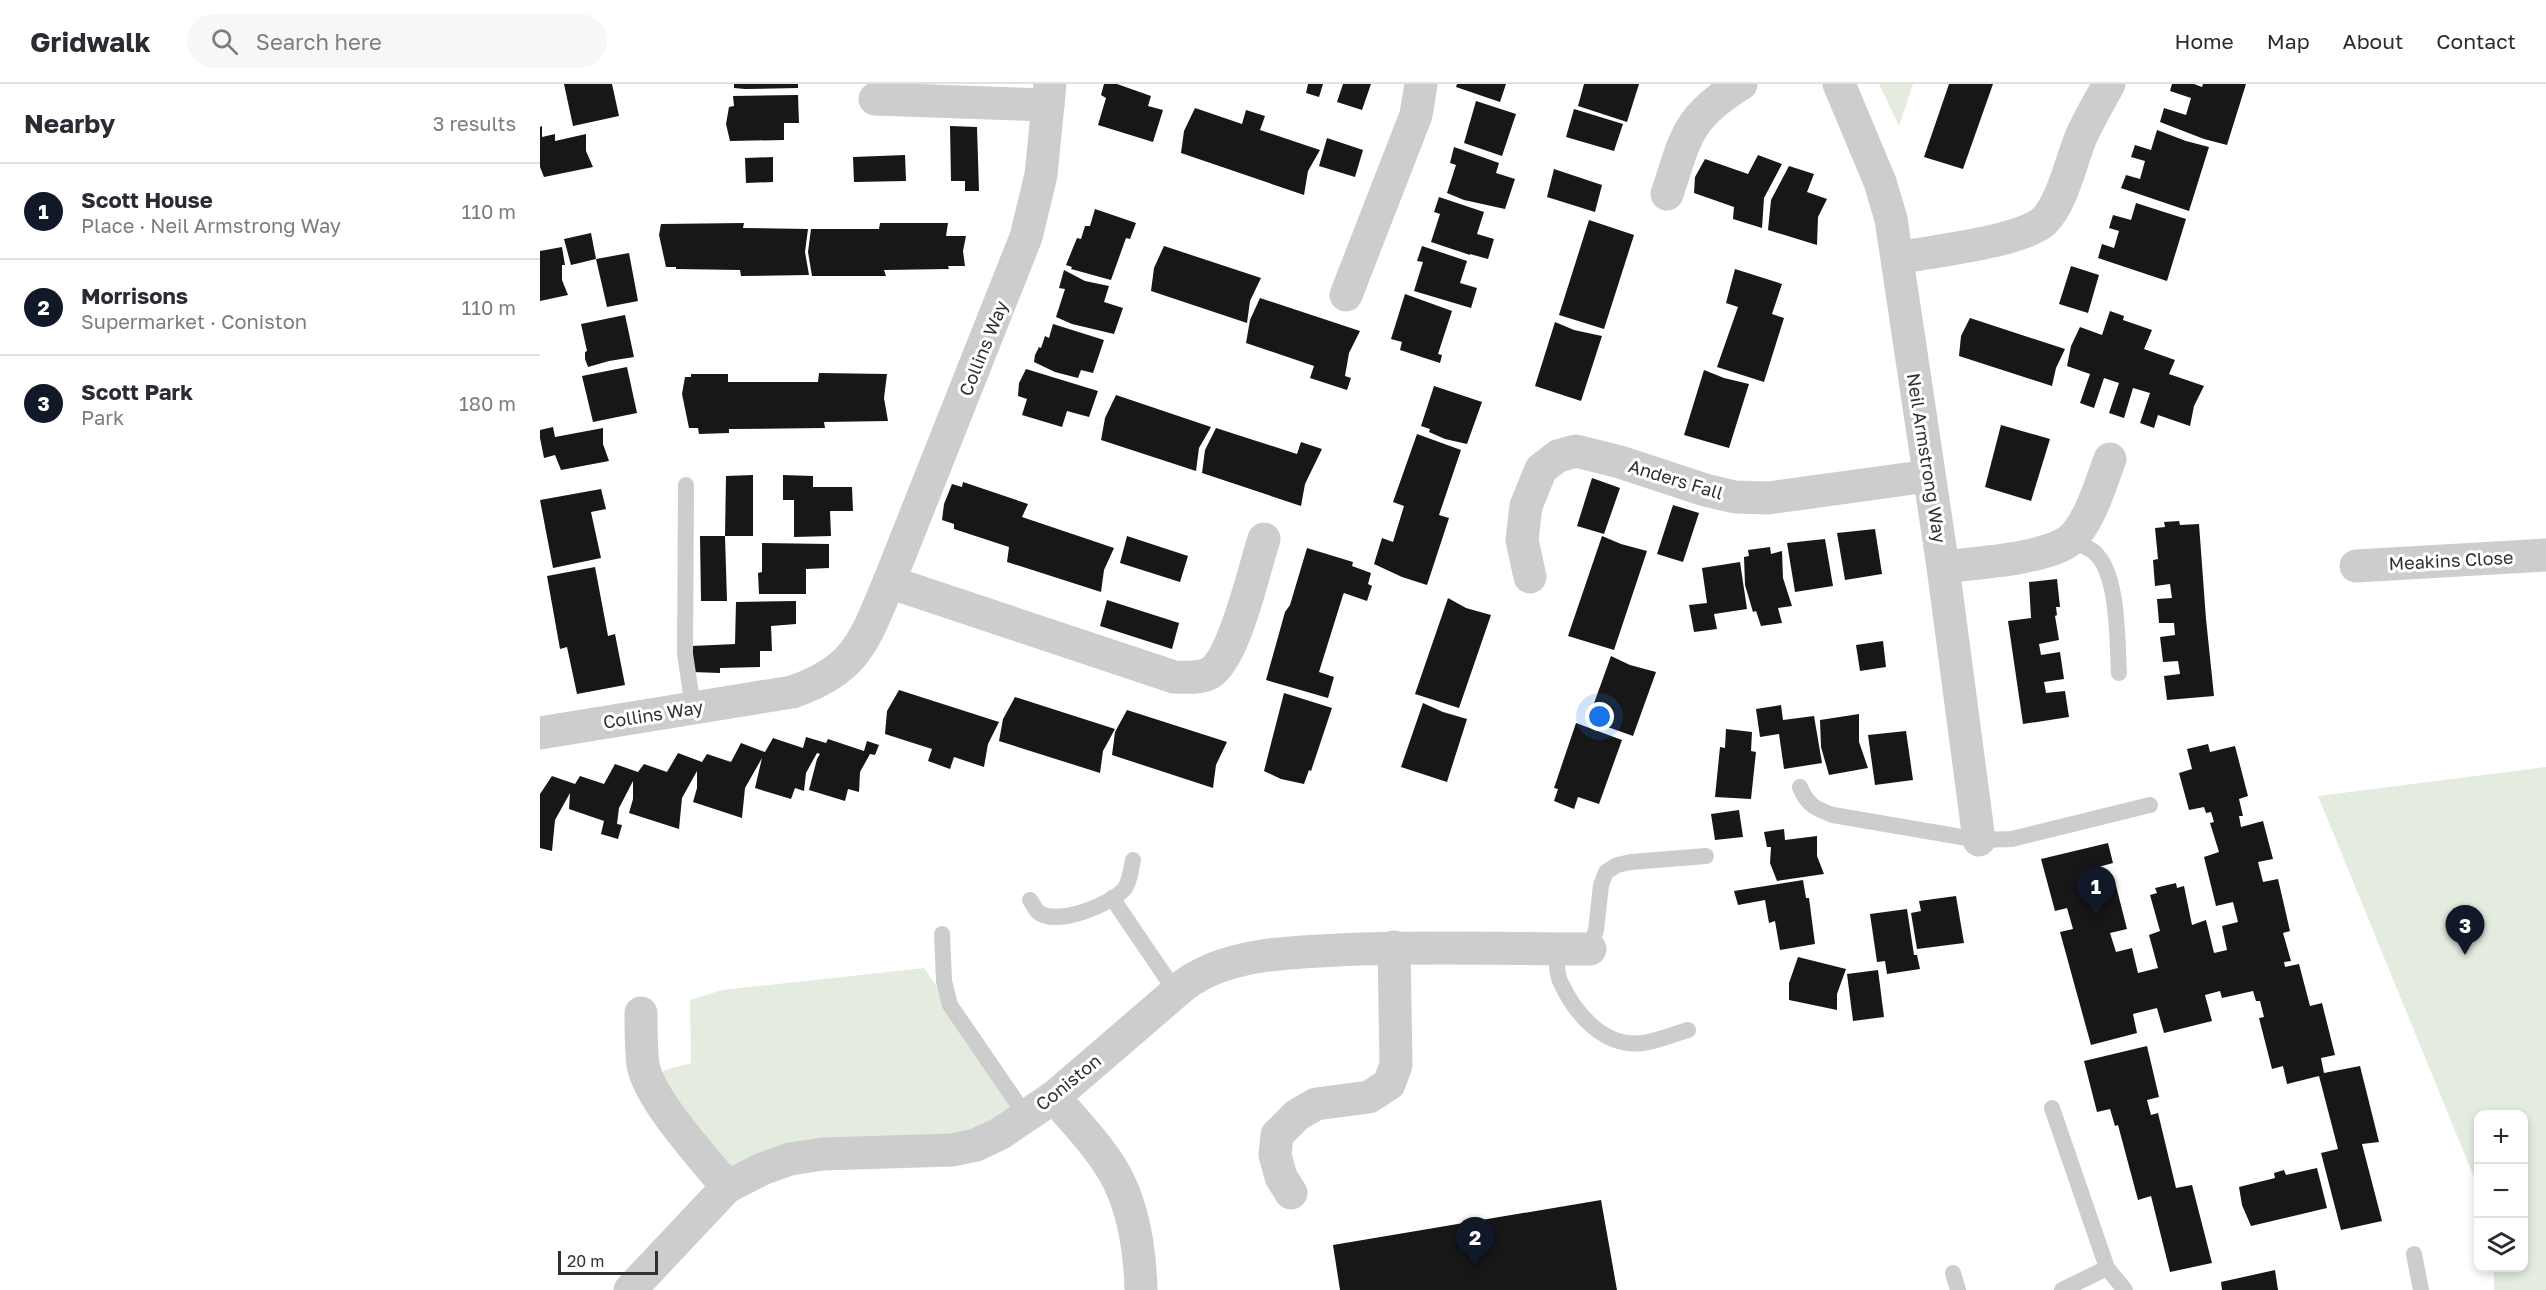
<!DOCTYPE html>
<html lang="en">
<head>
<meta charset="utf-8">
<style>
	:root { --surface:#fff; --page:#f7f7f7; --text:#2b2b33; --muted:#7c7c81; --line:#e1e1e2; --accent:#111827 }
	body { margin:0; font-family:"Golos Text",sans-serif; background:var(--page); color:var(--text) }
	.controls { position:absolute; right:18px; bottom:18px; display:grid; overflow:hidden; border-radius:12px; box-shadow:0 3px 9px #0003 }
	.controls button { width:54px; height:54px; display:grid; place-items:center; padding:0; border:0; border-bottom:2px solid var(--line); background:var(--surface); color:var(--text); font:30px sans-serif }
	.scale { position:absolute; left:18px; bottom:15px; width:100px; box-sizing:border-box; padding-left:6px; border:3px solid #303030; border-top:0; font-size:16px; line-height:21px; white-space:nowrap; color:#303030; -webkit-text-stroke:4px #fff; paint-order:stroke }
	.you { position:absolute; left:1060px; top:633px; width:21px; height:21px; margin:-15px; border:4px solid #fff; border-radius:50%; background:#1a73e8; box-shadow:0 0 0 9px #1a73e833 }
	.badge { display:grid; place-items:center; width:39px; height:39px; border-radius:50%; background:var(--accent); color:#fff; font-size:20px; font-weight:700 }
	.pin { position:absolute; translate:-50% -50px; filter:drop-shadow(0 2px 3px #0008) }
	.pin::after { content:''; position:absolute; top:32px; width:21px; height:18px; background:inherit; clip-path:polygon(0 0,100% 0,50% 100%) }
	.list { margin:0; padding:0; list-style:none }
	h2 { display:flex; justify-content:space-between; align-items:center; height:78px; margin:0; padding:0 24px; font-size:26px }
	h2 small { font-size:20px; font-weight:400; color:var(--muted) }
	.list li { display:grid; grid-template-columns:39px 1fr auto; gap:18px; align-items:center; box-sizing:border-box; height:96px; padding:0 24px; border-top:2px solid var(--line) }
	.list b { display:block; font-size:22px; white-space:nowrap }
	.list p { margin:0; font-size:20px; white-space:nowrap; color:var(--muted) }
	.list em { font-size:20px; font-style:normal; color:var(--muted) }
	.icon { flex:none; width:33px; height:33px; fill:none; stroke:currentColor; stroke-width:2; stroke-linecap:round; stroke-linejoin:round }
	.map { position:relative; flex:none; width:2006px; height:1206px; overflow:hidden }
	header { display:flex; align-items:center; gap:36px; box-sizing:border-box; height:84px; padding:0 30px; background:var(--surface); border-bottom:2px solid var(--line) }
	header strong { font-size:28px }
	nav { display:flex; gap:33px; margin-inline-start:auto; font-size:21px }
	.search { width:420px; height:54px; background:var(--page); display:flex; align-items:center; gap:15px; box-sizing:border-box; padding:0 21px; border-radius:33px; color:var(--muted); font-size:22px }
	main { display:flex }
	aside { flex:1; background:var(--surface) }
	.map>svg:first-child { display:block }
	.green { fill:#e4ece0 }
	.building { fill:#171717 }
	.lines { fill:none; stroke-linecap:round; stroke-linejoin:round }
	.service { stroke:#cdcdcd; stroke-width:16 }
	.minor { stroke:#cdcdcd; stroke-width:33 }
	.labels { text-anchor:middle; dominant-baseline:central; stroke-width:6; stroke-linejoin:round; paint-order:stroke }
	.street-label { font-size:18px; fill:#303030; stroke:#fff }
</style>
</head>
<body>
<header>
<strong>Gridwalk</strong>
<div class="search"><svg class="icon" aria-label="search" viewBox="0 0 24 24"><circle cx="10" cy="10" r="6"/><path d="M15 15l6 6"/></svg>Search here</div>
<nav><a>Home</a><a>Map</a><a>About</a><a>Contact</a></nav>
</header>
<main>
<aside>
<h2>Nearby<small>3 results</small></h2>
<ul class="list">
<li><span class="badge">1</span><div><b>Scott House</b><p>Place · Neil Armstrong Way</p></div><em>110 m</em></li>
<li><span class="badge">2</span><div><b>Morrisons</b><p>Supermarket · Coniston</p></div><em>110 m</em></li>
<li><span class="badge">3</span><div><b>Scott Park</b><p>Park</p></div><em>180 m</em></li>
</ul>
</aside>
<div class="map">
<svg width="2006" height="1206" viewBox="0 0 2006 1206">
	<rect width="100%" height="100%" fill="#fff"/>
	<g class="green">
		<polygon points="1339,0 1373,0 1359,42"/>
		<polygon points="2006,683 2006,1206 1954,1206 1954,1184 1984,1184 1984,1030 1938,1030 1938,1103 1778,712"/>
		<polygon points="384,884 486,1032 461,1049 283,1070 187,1103 109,998 125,986 151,979 150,916 182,906"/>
	</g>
	<g class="building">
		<polygon points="24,0 72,0 79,32 33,42"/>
		<polygon points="194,0 258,0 258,4 205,5 194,4"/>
		<polygon points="564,0 577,0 611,12 608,22 623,26 613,58 558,41 566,14 561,11"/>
		<polygon points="768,0 783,0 779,13 766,9"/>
		<polygon points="803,0 831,0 822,26 797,18"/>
		<polygon points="917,0 966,0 960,18 916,3"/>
		<polygon points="1044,0 1099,0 1087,38 1038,22"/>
		<polygon points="1409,0 1453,0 1423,85 1384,73"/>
		<polygon points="1632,0 1654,0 1662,3 1663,0 1706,0 1687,61 1664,55 1620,38 1624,24 1646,31 1651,14 1630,7"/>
		<polygon points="258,11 259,39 244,39 244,56 190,57 186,40 189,23 194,22 193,12"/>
		<polygon points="936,17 976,30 962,72 924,59"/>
		<polygon points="655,24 702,40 706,26 725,32 720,46 780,66 768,87 764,111 641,69 644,47"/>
		<polygon points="1034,25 1083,40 1074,67 1026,53"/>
		<polygon points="2,42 2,53 15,50 15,57 46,50 46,67 53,83 4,93 0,83 0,43"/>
		<polygon points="410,42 437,43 439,107 425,107 425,97 411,97"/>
		<polygon points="1617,46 1646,57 1669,63 1649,127 1581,104 1586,91 1600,95 1605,77 1591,73 1595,61 1611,66"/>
		<polygon points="787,54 823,66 815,93 779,82"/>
		<polygon points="914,63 959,79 956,89 975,95 965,125 924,116 907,109 916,81 910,79"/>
		<polygon points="365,71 366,97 314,98 313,73"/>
		<polygon points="1218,71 1242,80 1224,114 1222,144 1193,135 1194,123 1154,109 1155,93 1165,75 1208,90"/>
		<polygon points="233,73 233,98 206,99 205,74"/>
		<polygon points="1249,82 1274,90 1267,108 1287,115 1278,133 1277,161 1228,146 1231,116"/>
		<polygon points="1014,85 1062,101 1055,128 1007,113"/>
		<polygon points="899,113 944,128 937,150 954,155 948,175 930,170 930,171 891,158 900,130 894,128"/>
		<polygon points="1596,119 1646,135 1627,197 1558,174 1562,160 1574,164 1579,147 1569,144 1573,131 1591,136"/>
		<polygon points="555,125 596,139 590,155 586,154 571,196 531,185 532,183 526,181 537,154 541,155 545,142 550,142"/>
		<polygon points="1049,136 1094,151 1064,245 1019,231"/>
		<polygon points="204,139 203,144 268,145 265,168 269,191 201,192 200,186 136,185 136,183 126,183 119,151 121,140"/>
		<polygon points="340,139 408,139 406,152 426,152 423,167 425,182 408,182 409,185 344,186 346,192 272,192 268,168 271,145 339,145"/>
		<polygon points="51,149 56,175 31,181 24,155"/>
		<polygon points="624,162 721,194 710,217 707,239 611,207 614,184"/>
		<polygon points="882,162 927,177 920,199 937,204 931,224 874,207 883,178 877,177"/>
		<polygon points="22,163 25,181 22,181 22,196 28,211 0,217 0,167"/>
		<polygon points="89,169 98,217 67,223 56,175"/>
		<polygon points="1531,182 1559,191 1548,229 1519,220"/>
		<polygon points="1195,185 1242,200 1232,230 1244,234 1224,298 1177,283 1198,223 1186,219"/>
		<polygon points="524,186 545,197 569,202 564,218 583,224 574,250 532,240 516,233 525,205 519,204"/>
		<polygon points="865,210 912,227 898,270 902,271 900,279 860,266 862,258 851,255"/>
		<polygon points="720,214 820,247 809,269 805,292 811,294 807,306 770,294 774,282 706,259 710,236"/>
		<polygon points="1570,227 1584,232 1583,236 1612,246 1604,265 1635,276 1629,290 1664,302 1654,322 1650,342 1618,331 1614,344 1600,339 1610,309 1593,304 1584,334 1569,329 1579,299 1564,294 1554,324 1540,319 1550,290 1527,282 1531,262 1540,243 1562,251"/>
		<polygon points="85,231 94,273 69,277 48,283 45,275 45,268 47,267 41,240"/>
		<polygon points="1430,234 1525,265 1516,284 1512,302 1419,272 1421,252"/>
		<polygon points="1015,238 1034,246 1062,252 1041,317 995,302"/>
		<polygon points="513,240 564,256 553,289 541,286 538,294 515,288 494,278 495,271 499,263 501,264 505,252 509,254"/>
		<polygon points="87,283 97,329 53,338 42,292"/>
		<polygon points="486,285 558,307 549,333 527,327 522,343 482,331 487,315 478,312 479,299"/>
		<polygon points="1164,286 1184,294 1209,300 1189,364 1144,351"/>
		<polygon points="279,289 347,290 344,314 348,337 284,338 285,344 189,345 189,349 159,350 158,344 149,344 142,310 145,293 151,293 151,290 188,290 188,298 278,298"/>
		<polygon points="894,302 942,318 927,360 905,355 889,348 890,345 881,342"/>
		<polygon points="576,311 671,343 659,364 656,387 561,356 565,334"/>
		<polygon points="1461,341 1510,355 1491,417 1445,403"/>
		<polygon points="13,343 15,353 63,344 63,360 69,377 21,386 15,371 4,374 0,354 0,346"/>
		<polygon points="676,344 757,370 761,358 782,365 765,400 761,422 662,389 665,366"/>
		<polygon points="877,350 921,366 899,431 909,434 887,501 862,493 834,480 842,454 853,458 864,422 853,418"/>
		<polygon points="213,391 213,452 185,452 186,392"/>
		<polygon points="243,391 273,392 273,403 312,403 313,427 290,427 291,452 254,453 254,416 243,416"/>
		<polygon points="1052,394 1080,404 1064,450 1037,442"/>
		<polygon points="423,398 488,420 482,433 574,464 564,486 561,508 467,478 469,463 414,445 414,440 402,436 404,420 412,400 422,403"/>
		<polygon points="61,405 66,425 51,428 61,474 13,484 0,416"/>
		<polygon points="1133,421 1159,429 1143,478 1117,470"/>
		<polygon points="1639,437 1640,441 1659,440 1666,535 1674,612 1627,616 1624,592 1640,590 1638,577 1623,578 1620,553 1635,551 1634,539 1619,539 1617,515 1632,514 1630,500 1615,502 1613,476 1618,475 1615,444 1625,443 1624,438"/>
		<polygon points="1335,445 1342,490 1305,496 1297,449"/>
		<polygon points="160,452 185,452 187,517 161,517"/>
		<polygon points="587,452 648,472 640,498 580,479"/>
		<polygon points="1062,452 1081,460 1107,467 1074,566 1028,552"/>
		<polygon points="1285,455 1293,502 1255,508 1247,459"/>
		<polygon points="222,459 289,460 289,484 266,485 266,510 219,510 218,489 222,488"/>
		<polygon points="1230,463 1231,470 1242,467 1243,494 1252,522 1238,524 1242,539 1221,542 1216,527 1213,528 1205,501 1204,473 1209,472 1208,466"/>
		<polygon points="767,464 813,478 812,482 831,489 828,500 832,502 827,517 804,509 803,511 779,588 794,593 788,614 726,596 745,528 750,521"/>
		<polygon points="1200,478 1207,525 1174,530 1177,545 1154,548 1149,521 1167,519 1162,484"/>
		<polygon points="55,483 68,552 75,550 85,601 37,610 27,563 20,565 7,492"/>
		<polygon points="1517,495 1520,523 1516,523 1517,531 1515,532 1519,556 1499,560 1501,571 1520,568 1524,595 1504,598 1506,609 1525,607 1529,633 1483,640 1468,537 1491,534 1489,498"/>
		<polygon points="908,514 926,524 951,531 919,624 875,610"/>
		<polygon points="567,516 639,539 632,565 560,542"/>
		<polygon points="256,517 256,540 231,542 232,567 220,567 220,583 180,584 180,589 152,588 152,562 195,560 196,518"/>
		<polygon points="1343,557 1346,583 1320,587 1316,561"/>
		<polygon points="1071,572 1090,581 1116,588 1093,652 1048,636"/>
		<polygon points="359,606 459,638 448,660 444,683 414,673 410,685 388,677 392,665 345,650 347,627"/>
		<polygon points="744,609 792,624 771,687 769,686 764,700 741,695 724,687"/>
		<polygon points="475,613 575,645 563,667 560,689 459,657 463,635"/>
		<polygon points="883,619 903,628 927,635 907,698 861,683"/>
		<polygon points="1241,621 1243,636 1274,632 1282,679 1244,685 1239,650 1220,653 1216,625"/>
		<polygon points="587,626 687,658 676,681 673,704 572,671 575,648"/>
		<polygon points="1319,630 1319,658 1328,684 1289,691 1281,663 1280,636"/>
		<polygon points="1036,639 1082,656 1059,720 1038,713 1034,725 1014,717 1018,705 1014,704"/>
		<polygon points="1186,645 1212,648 1211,667 1216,668 1211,715 1175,713 1180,663 1185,664"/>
		<polygon points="1366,647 1373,696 1335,701 1328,651"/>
		<polygon points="266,653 286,659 288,655 324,667 327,657 339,661 335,671 330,670 320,688 319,708 308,705 305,717 269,706 277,675 280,670 277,669 266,689 264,707 255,704 251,715 215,704 222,674 205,704 202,734 153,718 157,704 157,687 142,714 139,745 89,729 93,715 93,697 79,724 77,740 82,741 78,755 61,750 64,737 29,725 30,709 15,736 12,767 0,764 0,710 12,692 35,700 40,692 64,700 75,680 98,688 104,680 127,688 138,669 162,678 167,670 191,678 201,659 225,668 233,654 263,664"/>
		<polygon points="1668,660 1670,668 1695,662 1708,712 1699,715 1703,732 1699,732 1701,743 1723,737 1733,775 1718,778 1723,798 1738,795 1750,847 1743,849 1751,877 1744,878 1745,883 1759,880 1770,922 1782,919 1795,971 1781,974 1784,989 1820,982 1839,1058 1822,1060 1842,1137 1801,1146 1781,1069 1798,1065 1779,992 1747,1000 1743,982 1732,985 1719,934 1724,933 1720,917 1716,917 1713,907 1682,914 1680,907 1665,911 1672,937 1624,949 1617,924 1593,930 1597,949 1551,961 1520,848 1533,845 1527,824 1515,827 1501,775 1568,759 1573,779 1555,784 1558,797 1574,794 1587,845 1570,849 1576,868 1592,864 1598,889 1618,884 1609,851 1620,847 1610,811 1617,809 1615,804 1636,799 1637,804 1644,802 1652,841 1666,836 1674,869 1687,866 1682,842 1698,838 1693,818 1676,822 1664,773 1679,768 1670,739 1674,738 1671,728 1666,729 1664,723 1649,726 1639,689 1652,685 1647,665"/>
		<polygon points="1199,726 1203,753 1175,756 1171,730"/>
		<polygon points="1244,745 1245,756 1277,752 1277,772 1284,790 1237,797 1230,779 1231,763 1227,763 1224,748"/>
		<polygon points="1263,796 1266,814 1269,814 1275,860 1240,866 1235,837 1229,839 1225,816 1198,821 1194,807"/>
		<polygon points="1416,812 1424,859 1377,865 1371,829 1381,827 1379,817"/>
		<polygon points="1367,825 1374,871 1377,871 1380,885 1347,890 1345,877 1337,878 1330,830"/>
		<polygon points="1258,873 1306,885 1297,910 1297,926 1249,916 1249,899"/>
		<polygon points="1338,886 1344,933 1313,937 1307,890"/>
		<polygon points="1607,962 1619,1013 1607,1016 1611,1031 1618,1029 1636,1104 1652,1101 1672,1179 1630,1188 1611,1112 1598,1116 1578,1041 1575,1042 1570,1025 1557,1028 1544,977"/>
		<polygon points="1777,1084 1787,1124 1711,1142 1702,1121 1699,1103 1735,1094 1734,1089 1744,1086 1746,1091"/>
		<polygon points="1061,1116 1077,1206 800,1206 793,1161"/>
		<polygon points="1735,1186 1738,1206 1682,1206 1681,1198"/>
	</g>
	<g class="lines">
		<g class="service">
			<polyline points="146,401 145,570 153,623"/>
			<path d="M 1529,457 C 1536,460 1548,462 1554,468 C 1579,489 1577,557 1579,589"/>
			<path d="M 1260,703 C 1267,721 1276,725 1293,731 L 1439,756 L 1472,755 L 1610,721"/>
			<polyline points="572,814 636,908"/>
			<path d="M 490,816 C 493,820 495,825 498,828 C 516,843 573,820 585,804 C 590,797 591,784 593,776"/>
			<polyline points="402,850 404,897 410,921 486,1032"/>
			<path d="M 1016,865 C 1017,875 1016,888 1020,897 C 1035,930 1064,964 1103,959 C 1118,957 1134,950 1148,946"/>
			<polyline points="1050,865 1056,846 1061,801 1066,788 1077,781 1091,778 1166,772"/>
			<polyline points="1512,1024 1567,1184 1585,1206"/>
			<polyline points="1874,1170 1881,1206"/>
			<polyline points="1413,1189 1418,1206"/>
			<polyline points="1522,1206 1567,1184"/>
		</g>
		<g class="minor">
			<polyline points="1299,0 1340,98 1351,135 1403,483 1439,756"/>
			<polyline points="335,15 508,21"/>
			<path d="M 1127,110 C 1146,53 1146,34 1201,0"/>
			<path d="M 1358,174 C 1392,167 1481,158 1504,137 C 1522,120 1531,77 1541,53 C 1549,35 1559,18 1569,0"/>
			<polyline points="806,211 876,31 881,0"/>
			<polyline points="1816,482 2006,471"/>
			<path d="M 1403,483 C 1435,479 1504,475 1529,457 C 1549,441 1561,399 1570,375"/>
			<polyline points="990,493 982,456 986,422 1001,385 1018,372 1036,367 1080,378 1165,406 1195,413 1228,414 1388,392"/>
			<path d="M 349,498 L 634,593 C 646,593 659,595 670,589 C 695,574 714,485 724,455"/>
			<path d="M 0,649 L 252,608 C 317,586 324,557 349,498 L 486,153 L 501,91 L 510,0"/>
			<path d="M 101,929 C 101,946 101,964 103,981 C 110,1017 164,1074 187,1103"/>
			<path d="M 514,1013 C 535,1038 565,1068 579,1098 C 595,1131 600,1170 601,1206"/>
			<polyline points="751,1109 741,1093 735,1071 737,1051 757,1031 776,1020 829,1013 849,1000 856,981 854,863"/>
			<path d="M 90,1206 L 187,1103 L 222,1085 L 250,1075 L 283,1070 L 412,1066 L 436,1061 L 461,1049 L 514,1013 L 636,908 C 642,903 648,897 655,894 C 694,870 753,868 798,866 C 882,862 966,865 1050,865"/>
		</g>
	</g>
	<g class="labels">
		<g class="street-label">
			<text transform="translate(443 264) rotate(-68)">Collins Way</text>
			<text transform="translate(1387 374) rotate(81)">Neil Armstrong Way</text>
			<text transform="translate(1136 395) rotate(17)">Anders Fall</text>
			<text transform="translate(1911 476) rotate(-3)">Meakins Close</text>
			<text transform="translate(113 630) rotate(-9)">Collins Way</text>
			<text transform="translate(528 998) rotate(-39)">Coniston</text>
		</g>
	</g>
</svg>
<div class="controls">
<button>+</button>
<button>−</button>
<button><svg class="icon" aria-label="layers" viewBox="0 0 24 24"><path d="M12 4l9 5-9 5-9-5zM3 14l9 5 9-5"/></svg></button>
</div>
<div class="scale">20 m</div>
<div class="you"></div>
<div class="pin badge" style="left:1556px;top:832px">1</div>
<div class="pin badge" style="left:935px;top:1183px">2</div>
<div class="pin badge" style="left:1925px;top:871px">3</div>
</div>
</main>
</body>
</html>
